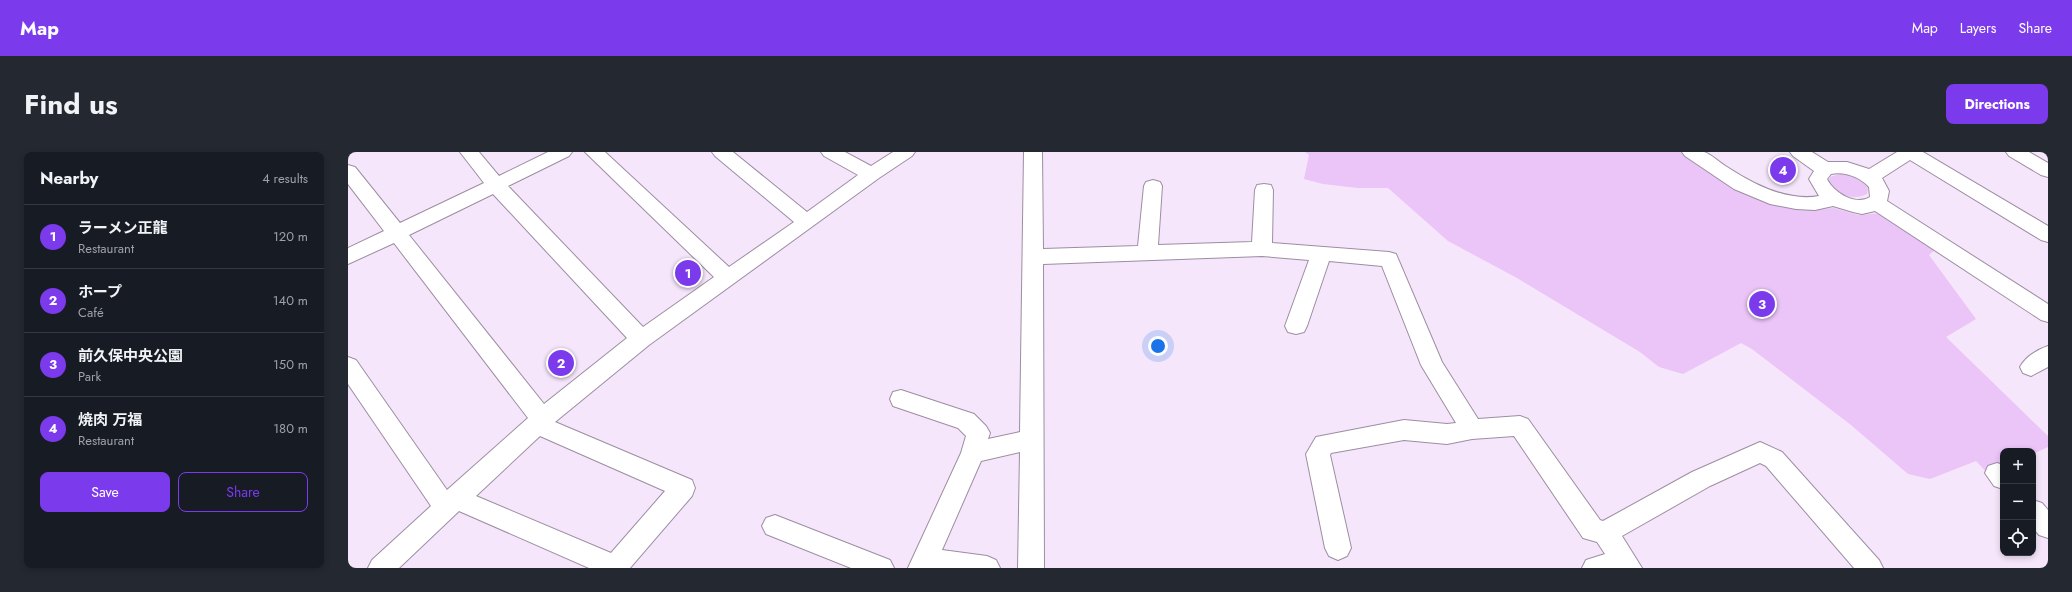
<!DOCTYPE html>
<html lang="en">
<head>
<meta charset="utf-8">
<style>
	:root { --surface:#171b24; --page:#242831; --text:#f1f3f6; --muted:#9ea1a6; --line:#363941; --accent:#7c3aed }
	body { margin:0; font-family:Jost,"Noto Sans JP",sans-serif; background:var(--page); color:var(--text) }
	.controls { position:absolute; right:12px; bottom:12px; display:grid; overflow:hidden; border-radius:8px; box-shadow:0 2px 6px #0003 }
	.controls button { width:36px; height:36px; display:grid; place-items:center; padding:0; border:0; border-bottom:1px solid var(--line); background:var(--surface); color:var(--text); font:20px sans-serif }
	.you { position:absolute; left:810px; top:194px; width:14px; height:14px; margin:-10px; border:3px solid #fff; border-radius:50%; background:#1a73e8; box-shadow:0 0 0 6px #1a73e833 }
	.badge { display:grid; place-items:center; width:26px; height:26px; border-radius:50%; background:var(--accent); color:#fff; font-size:13px; font-weight:700 }
	.pin { position:absolute; translate:-50% -50%; border:2px solid #fff; box-shadow:0 1px 4px #0006 }
	.list { margin:0; padding:0; list-style:none }
	h2 { display:flex; justify-content:space-between; align-items:center; height:52px; margin:0; padding:0 16px; font-size:17px }
	h2 small { font-size:13px; font-weight:400; color:var(--muted) }
	.list li { display:grid; grid-template-columns:26px 1fr auto; gap:12px; align-items:center; box-sizing:border-box; height:64px; padding:0 16px; border-top:1px solid var(--line) }
	.list b { display:block; font-size:15px; white-space:nowrap }
	.list p { margin:0; font-size:13px; white-space:nowrap; color:var(--muted) }
	.list em { font-size:13px; font-style:normal; color:var(--muted) }
	.actions { display:flex; gap:8px; padding:12px 16px }
	.actions a { flex:1; padding:9px 0; border:1px solid var(--accent); border-radius:8px; text-align:center; font-size:14px; color:var(--accent) }
	.actions .main { background:var(--accent); color:#fff }
	.icon { flex:none; width:22px; height:22px; fill:none; stroke:currentColor; stroke-width:2; stroke-linecap:round; stroke-linejoin:round }
	.map { position:relative; flex:none; width:1700px; height:416px; overflow:hidden; border-radius:8px }
	header { display:flex; align-items:center; gap:24px; box-sizing:border-box; height:56px; padding:0 20px; background:var(--accent); color:#fff }
	header strong { font-size:19px }
	nav { display:flex; gap:22px; margin-inline-start:auto; font-size:14px }
	.intro { display:flex; align-items:center; justify-content:space-between; box-sizing:border-box; height:96px; padding:0 24px }
	h1 { margin:0; font-size:28px }
	.button { padding:10px 18px; border-radius:8px; background:var(--accent); color:#fff; font-size:14px; font-weight:700 }
	main { display:flex; gap:24px; padding:0 24px }
	aside { flex:1; background:var(--surface); border-radius:8px; box-shadow:0 2px 6px #0003 }
	.map>svg:first-child { display:block }
	.green { fill:#ebc4f8 }
	.lines { fill:none; stroke-linecap:round; stroke-linejoin:round }
	.minor-casing { stroke:#9c8ea1; stroke-width:2 }
	.minor { fill:#fff; fill-rule:evenodd }
</style>
</head>
<body>
<header>
<strong>Map</strong>
<nav><a>Map</a><a>Layers</a><a>Share</a></nav>
</header>
<div class="intro"><h1>Find us</h1><a class="button">Directions</a></div>
<main>
<aside>
<h2>Nearby<small>4 results</small></h2>
<ul class="list">
<li><span class="badge">1</span><div><b>ラーメン正龍</b><p>Restaurant</p></div><em>120 m</em></li>
<li><span class="badge">2</span><div><b>ホープ</b><p>Café</p></div><em>140 m</em></li>
<li><span class="badge">3</span><div><b>前久保中央公園</b><p>Park</p></div><em>150 m</em></li>
<li><span class="badge">4</span><div><b>焼肉 万福</b><p>Restaurant</p></div><em>180 m</em></li>
</ul>
<div class="actions"><a class="main">Save</a><a>Share</a></div>
</aside>
<div class="map">
<svg width="1700" height="416" viewBox="0 0 1700 416">
	<rect width="100%" height="100%" fill="#f6e6fb"/>
	<g class="green">
		<polygon points="957,0 1335,0 1396,41 1417,50 1460,58 1486,56 1510,63 1533,61 1588,97 1581,103 1628,167 1598,185 1700,284 1700,295 1685,302 1685,299 1655,299 1655,318 1643,325 1628,309 1582,327 1560,322 1503,273 1404,197 1393,191 1335,222 1311,215 1292,200 1169,126 1100,89 1040,36 1010,36 975,32 956,27 961,3"/>
		<path d="M 1495,21 C 1506,24 1516,27 1520,37 L 1519,42 C 1505,49 1487,43 1481,29 L 1482,25 Z"/>
	</g>
	<g class="lines">
		<g class="minor-casing">
			<g id="minor">
				<path d="M 112,0 L 131,0 L 151,24 L 200,0 L 224,0 L 221,4 L 160,34 L 295,175 L 366,125 L 237,0 L 257,0 L 381,115 L 446,70 L 367,4 L 364,0 L 385,0 L 459,60 L 510,23 L 476,4 L 473,0 L 497,0 L 523,14 L 545,0 L 567,0 L 564,4 L 531,26 L 301,193 L 207,270 L 344,328 L 347,336 L 344,344 L 282,416 L 241,416 L 111,359 L 51,416 L 20,416 L 24,408 L 83,354 L 0,232 L 0,205 L 8,208 L 99,338 L 180,266 L 46,91 L 0,112 L 0,96 L 36,79 L 0,32 L 0,13 L 7,15 L 52,71 L 136,31 ZM 145,42 L 279,186 L 196,252 L 61,83 ZM 192,284 L 317,339 L 263,401 L 128,344 Z"/>
				<polygon points="676,0 694,0 695,97 790,94 796,34 798,30 805,28 812,30 814,34 810,93 904,90 907,38 909,33 916,32 923,33 925,38 924,91 1041,100 1048,102 1094,210 1130,267 1172,264 1180,267 1252,368 1255,369 1344,320 1412,290 1434,300 1531,408 1535,416 1506,416 1418,314 1412,311 1362,334 1274,384 1294,416 1234,416 1238,408 1257,402 1249,390 1235,386 1166,284 1124,287 1099,292 1056,288 983,301 982,303 1003,396 999,404 990,408 981,404 977,396 958,302 968,285 1056,268 1099,272 1108,271 1073,213 1034,114 981,109 959,174 956,180 948,182 940,180 937,174 961,108 914,104 695,112 696,416 670,416 672,300 633,309 594,398 639,404 648,408 652,416 560,416 613,301 618,284 610,276 545,254 542,247 545,240 553,238 626,262 638,274 642,281 640,287 672,280"/>
				<path d="M 1334,0 C 1340,0 1350,0 1356,0 C 1363,2 1372,11 1379,15 C 1405,32 1439,50 1471,44 L 1461,27 L 1466,19 L 1445,4 L 1442,0 L 1464,0 L 1480,10 L 1499,10 L 1521,17 L 1549,0 L 1575,0 L 1700,74 L 1700,90 L 1693,88 L 1562,8 L 1534,26 L 1541,39 L 1539,49 L 1700,152 L 1700,170 L 1693,168 L 1527,59 L 1514,62 L 1505,60 L 1485,54 L 1467,58 L 1448,57 L 1422,52 L 1386,37 L 1337,4 ZM 1483,22 C 1496,19 1512,25 1521,35 L 1522,45 C 1508,54 1486,41 1479,27 Z"/>
				<polygon points="1658,0 1681,0 1700,11 1700,25 1693,23 1661,4"/>
				<path d="M 1700,194 L 1700,215 L 1683,224 L 1675,221 L 1672,215 C 1677,205 1689,198 1700,194 Z"/>
				<polygon points="1649,311 1655,313 1655,337 1646,334 1637,321 1640,314"/>
				<polygon points="1685,348 1694,351 1700,358 1700,386 1691,383 1685,376"/>
				<polygon points="427,363 542,408 546,416 503,416 418,382 414,374 418,366"/>
			</g>
		</g>
		<use href="#minor" class="minor"/>
	</g>
</svg>
<div class="controls">
<button>+</button>
<button>−</button>
<button><svg class="icon" aria-label="locate" viewBox="0 0 24 24"><circle cx="12" cy="12" r="6"/><path d="M12 2v4M12 18v4M2 12h4M18 12h4"/></svg></button>
</div>
<div class="you"></div>
<div class="pin badge" style="left:340px;top:121px">1</div>
<div class="pin badge" style="left:213px;top:211px">2</div>
<div class="pin badge" style="left:1414px;top:152px">3</div>
<div class="pin badge" style="left:1435px;top:18px">4</div>
</div>
</main>
</body>
</html>
